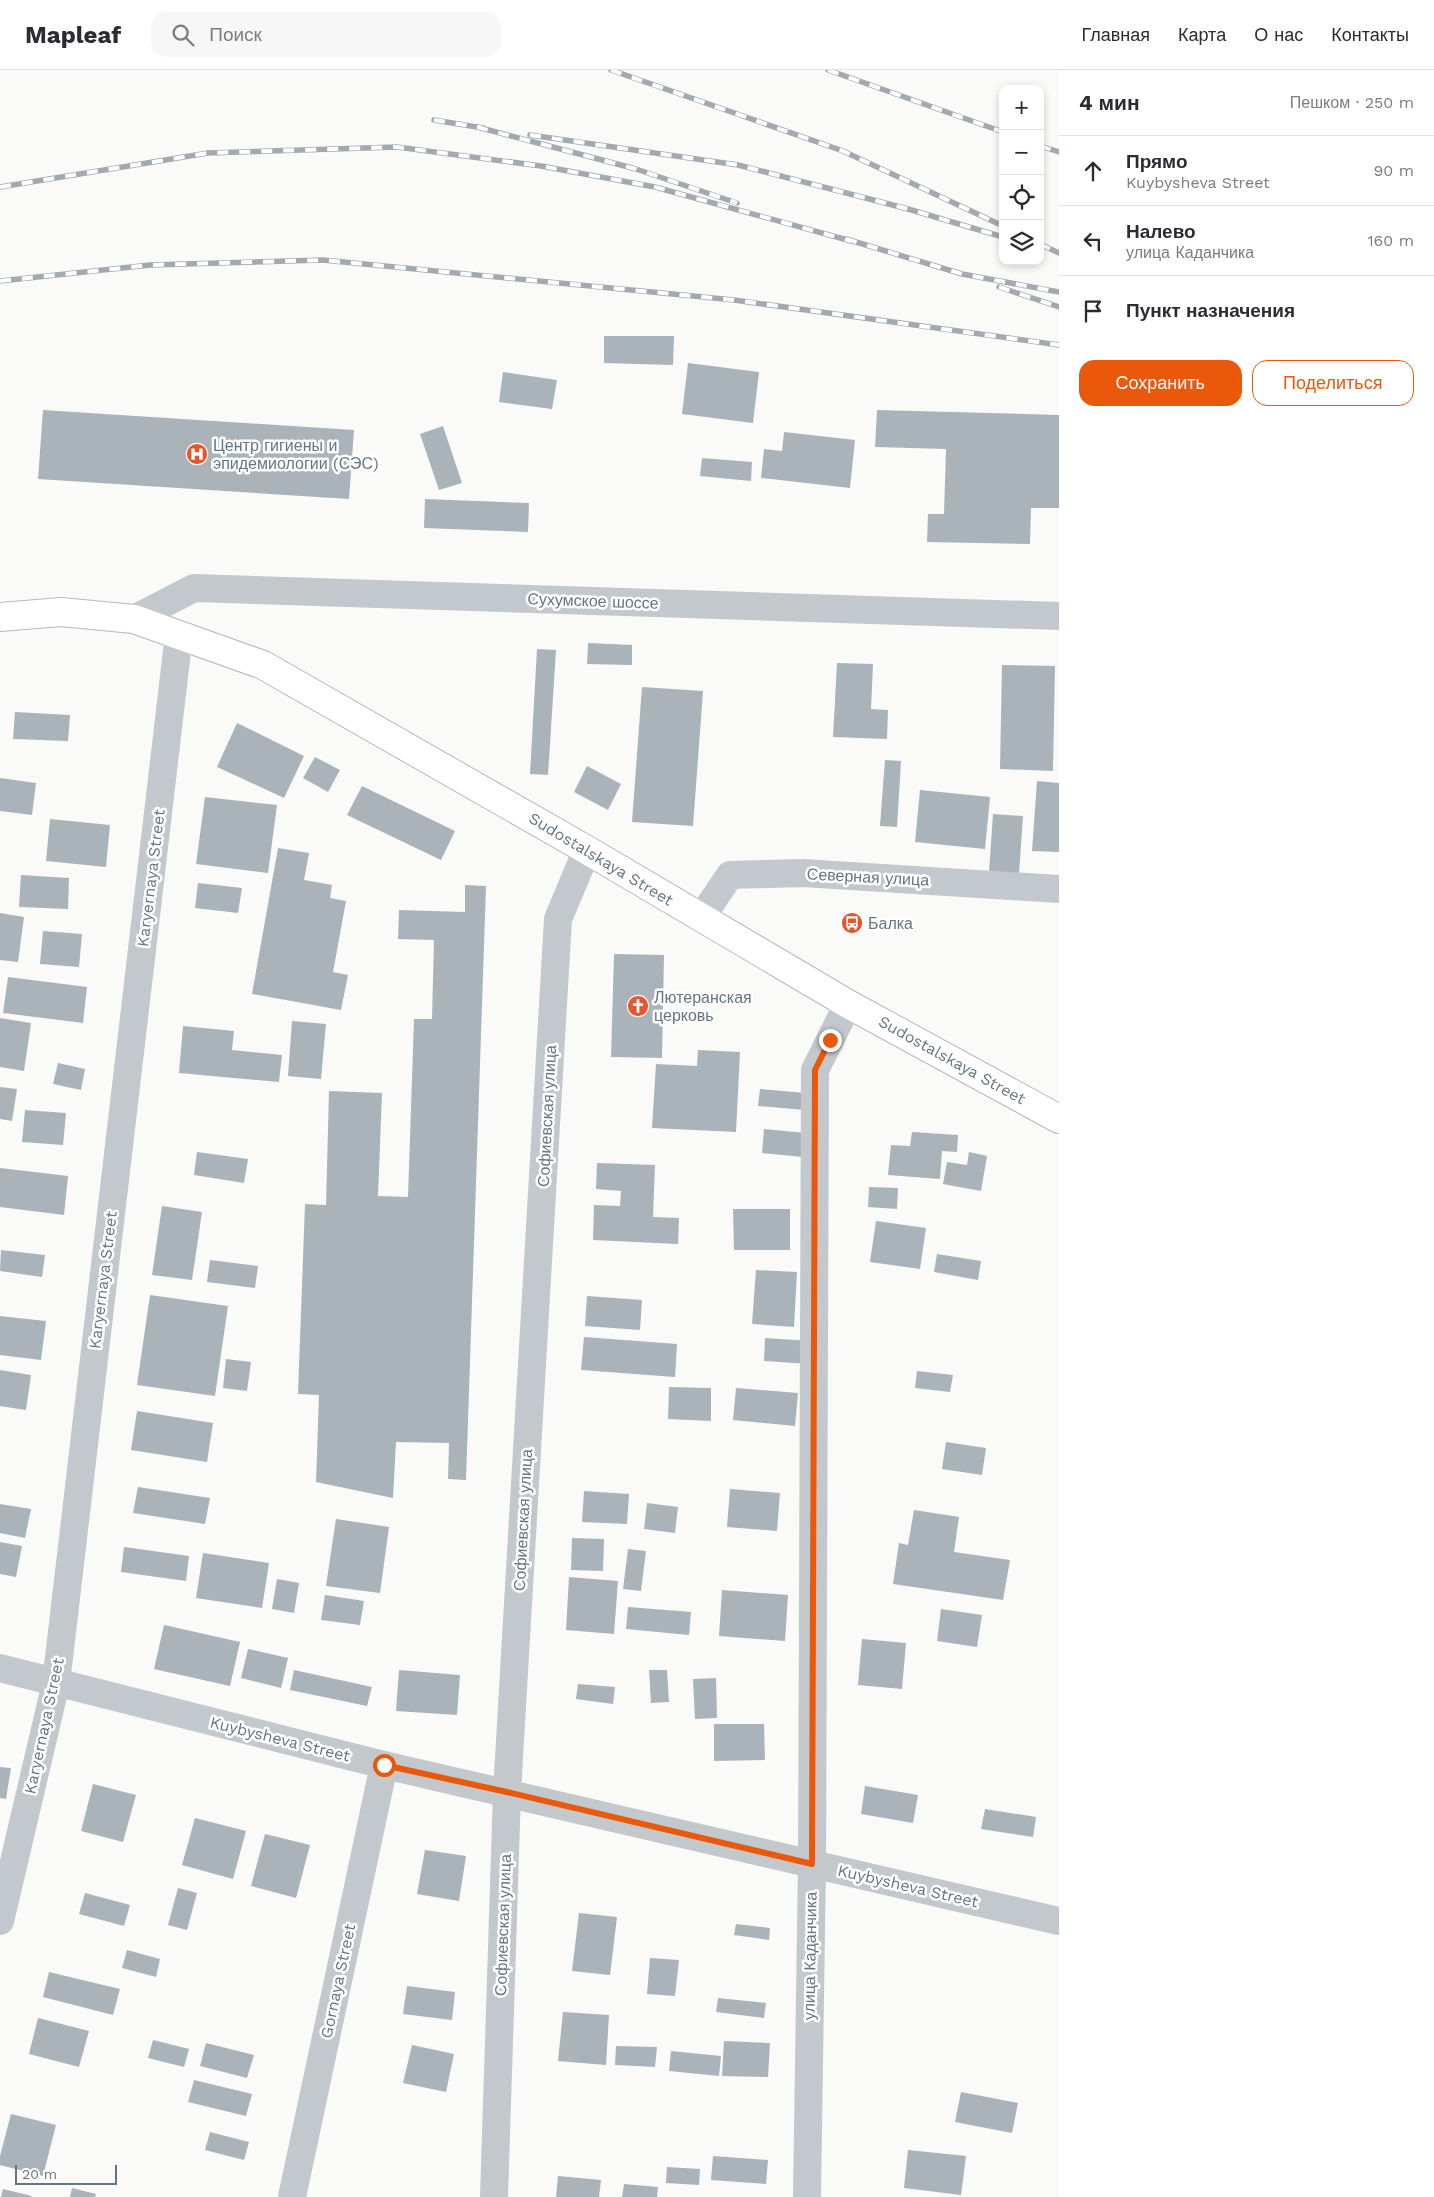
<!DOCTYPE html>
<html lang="ru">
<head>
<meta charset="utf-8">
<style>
	:root { --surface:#fff; --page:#f7f7f7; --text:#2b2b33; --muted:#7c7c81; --line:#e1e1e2; --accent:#ea580c }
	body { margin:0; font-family:"Work Sans",sans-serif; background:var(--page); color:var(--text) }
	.controls { position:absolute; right:15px; top:15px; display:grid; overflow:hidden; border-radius:10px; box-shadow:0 2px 8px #0003 }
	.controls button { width:45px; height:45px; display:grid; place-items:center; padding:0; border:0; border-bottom:1px solid var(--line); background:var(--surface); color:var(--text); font:25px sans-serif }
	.scale { position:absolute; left:15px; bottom:12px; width:102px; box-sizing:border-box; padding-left:5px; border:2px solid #657683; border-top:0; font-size:14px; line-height:18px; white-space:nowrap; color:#657683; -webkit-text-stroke:4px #fff; paint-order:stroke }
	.stop { position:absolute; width:15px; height:15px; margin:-11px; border:4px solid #ea580c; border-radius:50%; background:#fff }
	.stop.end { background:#ea580c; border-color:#fff; box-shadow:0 1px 5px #0008 }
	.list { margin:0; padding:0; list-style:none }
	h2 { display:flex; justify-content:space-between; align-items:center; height:65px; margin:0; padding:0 20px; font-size:21px }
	h2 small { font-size:16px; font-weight:400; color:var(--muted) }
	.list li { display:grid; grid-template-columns:32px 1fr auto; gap:15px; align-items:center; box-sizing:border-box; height:70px; padding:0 20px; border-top:1px solid var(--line) }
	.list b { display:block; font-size:19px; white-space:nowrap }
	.list p { margin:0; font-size:16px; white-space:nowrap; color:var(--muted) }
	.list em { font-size:16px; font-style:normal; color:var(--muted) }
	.actions { display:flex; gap:10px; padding:15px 20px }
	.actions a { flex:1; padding:11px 0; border:1px solid var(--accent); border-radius:15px; text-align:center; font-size:18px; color:var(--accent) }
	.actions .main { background:var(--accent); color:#fff }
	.icon { flex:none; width:28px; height:28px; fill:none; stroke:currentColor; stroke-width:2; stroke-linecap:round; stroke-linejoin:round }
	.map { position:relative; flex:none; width:1059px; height:2127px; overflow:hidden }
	header { display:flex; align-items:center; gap:30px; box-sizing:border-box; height:70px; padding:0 25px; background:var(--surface); border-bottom:1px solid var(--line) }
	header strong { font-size:24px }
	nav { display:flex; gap:28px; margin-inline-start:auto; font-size:18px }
	.search { width:350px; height:45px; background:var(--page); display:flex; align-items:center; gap:12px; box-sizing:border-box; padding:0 18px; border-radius:15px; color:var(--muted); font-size:19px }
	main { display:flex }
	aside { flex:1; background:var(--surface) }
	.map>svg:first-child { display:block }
	.building { fill:#aab3b9 }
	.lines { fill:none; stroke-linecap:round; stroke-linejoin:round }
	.highway-casing { stroke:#b4b9bd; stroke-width:30 }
	.street { stroke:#c3c8cc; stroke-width:28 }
	.highway { stroke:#fff; stroke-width:28 }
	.rail-casing { stroke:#a2aab0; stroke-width:5.5 }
	.rail { stroke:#fff; stroke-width:4; stroke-dasharray:11; stroke-linecap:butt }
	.route { stroke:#ea580c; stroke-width:6 }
	.labels { text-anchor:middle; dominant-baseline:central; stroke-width:5; stroke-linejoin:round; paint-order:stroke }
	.poi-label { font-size:16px; fill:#657683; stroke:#fff; text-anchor:start }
	.street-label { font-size:16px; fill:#657683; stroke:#fff }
</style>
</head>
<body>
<header>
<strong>Mapleaf</strong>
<div class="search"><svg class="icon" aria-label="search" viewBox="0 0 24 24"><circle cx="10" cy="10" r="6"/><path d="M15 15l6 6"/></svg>Поиск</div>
<nav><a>Главная</a><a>Карта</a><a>О нас</a><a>Контакты</a></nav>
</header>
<main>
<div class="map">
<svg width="1059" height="2127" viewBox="0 0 1059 2127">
	<rect width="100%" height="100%" fill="#fafaf8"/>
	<g class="building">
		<polygon points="604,266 674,266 673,295 604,293"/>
		<polygon points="688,293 759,302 753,353 682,344"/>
		<polygon points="503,302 557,310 552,339 499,332"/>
		<polygon points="43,340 354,360 349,429 38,409"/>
		<polygon points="877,340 1059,345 1059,438 1031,438 1030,474 927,472 928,444 944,444 946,379 875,377"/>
		<polygon points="443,356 462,413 439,420 420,364"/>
		<polygon points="784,362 855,370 850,418 761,408 764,379 782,381"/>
		<polygon points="702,388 752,392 751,411 700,406"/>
		<polygon points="425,429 529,433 528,462 424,458"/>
		<polygon points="588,573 632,575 632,595 587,594"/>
		<polygon points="537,579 556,580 548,705 530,704"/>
		<polygon points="837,593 873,594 871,639 888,640 887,669 833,667"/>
		<polygon points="1002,595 1055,596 1053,701 1000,699"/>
		<polygon points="642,617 703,621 693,756 632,752"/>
		<polygon points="15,642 70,645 68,671 13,669"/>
		<polygon points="237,653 304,686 284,728 217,697"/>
		<polygon points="315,687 340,700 328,722 303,708"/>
		<polygon points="885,690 901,691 897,757 880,756"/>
		<polygon points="587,696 621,714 608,740 574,722"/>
		<polygon points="0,708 36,713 32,745 0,741"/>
		<polygon points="1037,711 1059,713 1059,782 1032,781"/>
		<polygon points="362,716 455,761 441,790 347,745"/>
		<polygon points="920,720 990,727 985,779 915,772"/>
		<polygon points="205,727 277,735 268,803 196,794"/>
		<polygon points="993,744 1023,746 1019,804 989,802"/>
		<polygon points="50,749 110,755 106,797 46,791"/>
		<polygon points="278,778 309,783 304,810 332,815 330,828 346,831 333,902 348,905 341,940 252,924"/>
		<polygon points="21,805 69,808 68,839 19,837"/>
		<polygon points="198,813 242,818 238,843 195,838"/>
		<polygon points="465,815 486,816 466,1410 448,1409 449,1373 396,1372 393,1428 316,1412 319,1325 298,1324 305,1134 326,1135 329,1021 382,1023 378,1126 408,1127 414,949 432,949 434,870 398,869 399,840 465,842"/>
		<polygon points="0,843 24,847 18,892 0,890"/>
		<polygon points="43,861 82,864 79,897 40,894"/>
		<polygon points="614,884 664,885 662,988 611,987"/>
		<polygon points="8,907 87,917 83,953 3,943"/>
		<polygon points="0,948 31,953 24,1001 0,997"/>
		<polygon points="292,951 326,954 321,1009 288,1006"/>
		<polygon points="183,956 234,961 232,980 282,985 279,1012 179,1003"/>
		<polygon points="698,980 740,982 736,1062 652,1058 656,994 697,996"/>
		<polygon points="58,993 85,999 81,1020 53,1014"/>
		<polygon points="0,1017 17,1019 12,1051 0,1049"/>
		<polygon points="760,1019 806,1023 805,1040 758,1036"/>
		<polygon points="25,1040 66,1043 63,1075 22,1072"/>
		<polygon points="764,1059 806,1063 803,1087 762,1083"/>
		<polygon points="912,1062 958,1065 957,1082 942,1081 940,1109 888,1105 891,1075 910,1076"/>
		<polygon points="197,1082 248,1089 244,1113 194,1105"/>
		<polygon points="969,1082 987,1086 981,1121 943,1114 947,1092 967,1095"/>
		<polygon points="597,1093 655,1095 653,1147 679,1148 678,1174 593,1170 594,1135 620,1136 621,1121 596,1119"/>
		<polygon points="0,1098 68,1106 64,1145 0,1137"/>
		<polygon points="869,1117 898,1118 897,1139 868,1137"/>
		<polygon points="162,1136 202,1142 192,1210 152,1205"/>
		<polygon points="733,1139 790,1139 790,1180 734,1180"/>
		<polygon points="876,1151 926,1158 920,1199 870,1192"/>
		<polygon points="1,1180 45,1185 42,1207 0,1201"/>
		<polygon points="937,1184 981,1191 978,1210 934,1202"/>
		<polygon points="210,1190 258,1196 255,1218 207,1212"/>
		<polygon points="756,1200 797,1202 794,1257 752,1254"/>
		<polygon points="150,1225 228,1236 215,1326 137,1315"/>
		<polygon points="587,1226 642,1230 640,1260 585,1256"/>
		<polygon points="0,1246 46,1251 41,1290 0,1285"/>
		<polygon points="584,1267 677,1274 675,1307 581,1300"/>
		<polygon points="765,1268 811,1271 810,1294 764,1291"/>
		<polygon points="226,1289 251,1292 247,1321 223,1318"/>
		<polygon points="0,1300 31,1305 26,1340 0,1336"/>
		<polygon points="917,1301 953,1305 950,1322 915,1318"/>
		<polygon points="669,1317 711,1318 711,1351 668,1349"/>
		<polygon points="736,1318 798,1323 795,1356 733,1350"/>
		<polygon points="137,1341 213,1353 207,1392 131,1380"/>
		<polygon points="946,1372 986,1378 982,1405 942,1399"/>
		<polygon points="138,1417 210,1428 205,1454 133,1443"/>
		<polygon points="730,1419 780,1423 777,1461 727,1457"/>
		<polygon points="584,1421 629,1424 627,1454 582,1452"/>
		<polygon points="647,1433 678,1437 675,1463 644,1459"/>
		<polygon points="0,1434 31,1439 25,1468 0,1463"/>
		<polygon points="914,1440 959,1447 954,1482 1010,1490 1003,1530 893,1514 899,1473 908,1475"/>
		<polygon points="336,1449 389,1457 380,1523 326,1516"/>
		<polygon points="572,1468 604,1469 603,1501 571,1500"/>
		<polygon points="0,1472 22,1476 16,1507 0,1504"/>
		<polygon points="124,1477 189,1486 186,1511 121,1502"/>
		<polygon points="628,1479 646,1481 641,1521 623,1519"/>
		<polygon points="203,1483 269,1493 262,1538 196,1528"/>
		<polygon points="569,1507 618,1511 614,1564 566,1560"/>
		<polygon points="277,1509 299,1513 294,1543 272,1539"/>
		<polygon points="722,1520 788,1525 785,1571 719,1566"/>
		<polygon points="325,1525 364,1531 360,1555 321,1550"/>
		<polygon points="628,1537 691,1542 689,1565 626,1559"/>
		<polygon points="941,1539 982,1545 977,1577 937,1571"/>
		<polygon points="164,1555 240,1572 230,1616 154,1599"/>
		<polygon points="862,1569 906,1573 902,1619 858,1615"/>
		<polygon points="248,1579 288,1588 281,1618 241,1608"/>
		<polygon points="294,1600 372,1617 367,1636 290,1620"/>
		<polygon points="399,1600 460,1605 457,1645 396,1641"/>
		<polygon points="649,1600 667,1600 669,1632 651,1633"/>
		<polygon points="716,1608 717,1648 695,1649 693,1609"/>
		<polygon points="578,1614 615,1617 613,1634 576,1629"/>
		<polygon points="714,1654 764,1654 765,1690 714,1691"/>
		<polygon points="0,1697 11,1698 6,1729 0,1728"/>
		<polygon points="93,1714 136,1725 123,1772 81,1761"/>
		<polygon points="865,1716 918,1725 913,1753 861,1744"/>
		<polygon points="985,1739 1036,1747 1033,1767 981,1759"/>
		<polygon points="195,1748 246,1761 233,1809 182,1795"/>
		<polygon points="265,1764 310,1775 296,1828 251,1816"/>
		<polygon points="425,1780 466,1786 459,1831 417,1824"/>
		<polygon points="178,1818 197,1823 187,1860 168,1855"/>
		<polygon points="85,1823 130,1835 124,1856 79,1844"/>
		<polygon points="579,1843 617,1847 610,1905 572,1901"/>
		<polygon points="736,1854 770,1858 769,1870 734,1865"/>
		<polygon points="127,1880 160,1889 156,1907 122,1898"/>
		<polygon points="650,1888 679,1890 675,1926 647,1924"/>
		<polygon points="49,1902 120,1919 113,1945 43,1927"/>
		<polygon points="407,1916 455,1922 452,1950 403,1944"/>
		<polygon points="718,1928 766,1933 764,1948 716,1942"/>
		<polygon points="563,1942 609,1945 606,1995 558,1991"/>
		<polygon points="38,1948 89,1961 79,1997 29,1984"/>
		<polygon points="153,1970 189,1979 184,1997 148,1988"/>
		<polygon points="724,1971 770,1973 768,2007 722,2006"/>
		<polygon points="206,1973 254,1985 247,2008 200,1996"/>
		<polygon points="412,1975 454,1984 446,2022 403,2013"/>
		<polygon points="616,1976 657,1977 655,1997 615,1995"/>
		<polygon points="671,1981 721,1986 719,2006 669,2001"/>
		<polygon points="194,2010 252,2024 246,2046 188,2032"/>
		<polygon points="961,2022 1018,2033 1012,2063 955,2052"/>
		<polygon points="11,2044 56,2055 43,2106 0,2095 0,2086"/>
		<polygon points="210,2062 249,2072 244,2090 205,2080"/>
		<polygon points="908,2080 966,2086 961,2125 904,2118"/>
		<polygon points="713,2086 768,2090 766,2114 711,2110"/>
		<polygon points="667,2097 700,2099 699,2115 666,2113"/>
		<polygon points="558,2106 601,2110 599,2127 556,2127"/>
		<polygon points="624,2114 658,2117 657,2127 622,2127"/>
		<polygon points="72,2118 96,2124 95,2127 70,2127"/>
		<polygon points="3,2119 32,2126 31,2127 1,2127"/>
	</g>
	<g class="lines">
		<g class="highway-casing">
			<polyline id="highway" points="0,547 61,542 134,549 263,595 587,780 848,934 1059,1049"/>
		</g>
		<g class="street">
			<polyline points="134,549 194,518 1059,546"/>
			<polyline points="701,848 730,805 803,803 1059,819"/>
			<polyline points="0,1598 384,1695 1059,1851"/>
			<polyline points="0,1851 56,1613 179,564"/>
			<polyline points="292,2127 384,1695"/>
			<polyline points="494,2127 507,1722 558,849 587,780"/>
			<polyline points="807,2127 812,1794 815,1000 848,934"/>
		</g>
		<use href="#highway" class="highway"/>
		<g class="rail-casing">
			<g id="rail">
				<polyline points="611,0 843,81 1003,156"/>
				<polyline points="828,0 1003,62"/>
				<polyline points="434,50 483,58"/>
				<polyline points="477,57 636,99 737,133"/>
				<polyline points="530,65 738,95 908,139 1003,167"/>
				<polyline points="1040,76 1059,82"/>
				<polyline points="0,117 208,83 397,77 541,96 655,117 851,171"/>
				<polyline points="846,169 962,204 1059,222"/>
				<polyline points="1040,174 1059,183"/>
				<polyline points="0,211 150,195 323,190 734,230 1059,275"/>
				<polyline points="999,217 1059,237"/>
			</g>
		</g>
		<use href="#rail" class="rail"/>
	</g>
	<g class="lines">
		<polyline class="route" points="384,1695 507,1722 812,1794 815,1000 830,970"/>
	</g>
	<defs>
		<g id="hospital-disc" transform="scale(1.125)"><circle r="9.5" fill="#e4572e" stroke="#fff"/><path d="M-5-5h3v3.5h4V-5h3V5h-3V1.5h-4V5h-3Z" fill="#fff"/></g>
		<g id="bus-disc" transform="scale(1.125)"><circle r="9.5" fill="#e4572e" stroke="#fff"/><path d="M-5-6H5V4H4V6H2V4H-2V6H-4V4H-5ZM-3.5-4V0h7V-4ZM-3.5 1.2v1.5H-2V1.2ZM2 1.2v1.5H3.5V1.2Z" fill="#fff"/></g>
		<g id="church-disc" transform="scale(1.125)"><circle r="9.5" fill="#e4572e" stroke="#fff"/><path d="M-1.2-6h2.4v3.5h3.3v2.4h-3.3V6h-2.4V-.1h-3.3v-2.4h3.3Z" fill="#fff"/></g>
	</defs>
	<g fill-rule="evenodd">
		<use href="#hospital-disc" x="197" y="384"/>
		<use href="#bus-disc" x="852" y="853"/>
		<use href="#church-disc" x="638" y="936"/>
	</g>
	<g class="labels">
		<g class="poi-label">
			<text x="213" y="375">Центр гигиены и<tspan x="213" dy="18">эпидемиологии (СЭС)</tspan></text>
			<text x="868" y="853">Балка</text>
			<text x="654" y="927">Лютеранская<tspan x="654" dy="18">церковь</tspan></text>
		</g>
		<g class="street-label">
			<text transform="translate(593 531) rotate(2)">Сухумское шоссе</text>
			<text transform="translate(601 789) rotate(31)">Sudostalskaya Street</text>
			<text transform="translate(868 807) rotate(3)">Северная улица</text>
			<text transform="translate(151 808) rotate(-83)">Karyernaya Street</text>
			<text transform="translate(952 990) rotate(29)">Sudostalskaya Street</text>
			<text transform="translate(547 1046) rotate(-87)">Софиевская улица</text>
			<text transform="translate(103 1210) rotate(-83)">Karyernaya Street</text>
			<text transform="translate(523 1450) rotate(-87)">Софиевская улица</text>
			<text transform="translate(44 1656) rotate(-78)">Karyernaya Street</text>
			<text transform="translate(280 1669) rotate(14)">Kuybysheva Street</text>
			<text transform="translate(908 1816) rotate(13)">Kuybysheva Street</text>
			<text transform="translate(503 1855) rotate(-88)">Софиевская улица</text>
			<text transform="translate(810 1886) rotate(-89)">улица Каданчика</text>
			<text transform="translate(338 1911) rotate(-78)">Gornaya Street</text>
		</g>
	</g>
</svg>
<div class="controls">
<button>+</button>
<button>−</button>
<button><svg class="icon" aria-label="locate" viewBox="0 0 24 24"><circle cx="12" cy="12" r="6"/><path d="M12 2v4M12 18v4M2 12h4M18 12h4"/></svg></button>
<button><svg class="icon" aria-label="layers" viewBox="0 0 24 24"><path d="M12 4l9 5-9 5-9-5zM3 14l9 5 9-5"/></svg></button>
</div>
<div class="scale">20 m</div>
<div class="stop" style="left:384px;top:1695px"></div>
<div class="stop end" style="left:830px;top:970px"></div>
</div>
<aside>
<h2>4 мин<small>Пешком · 250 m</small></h2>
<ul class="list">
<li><svg class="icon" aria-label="ahead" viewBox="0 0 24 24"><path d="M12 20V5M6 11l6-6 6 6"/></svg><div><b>Прямо</b><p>Kuybysheva Street</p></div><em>90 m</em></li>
<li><svg class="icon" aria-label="left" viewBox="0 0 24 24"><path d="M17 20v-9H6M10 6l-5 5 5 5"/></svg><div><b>Налево</b><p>улица Каданчика</p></div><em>160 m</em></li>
<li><svg class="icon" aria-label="arrive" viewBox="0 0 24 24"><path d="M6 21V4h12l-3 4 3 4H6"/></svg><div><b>Пункт назначения</b></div></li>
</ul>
<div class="actions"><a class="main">Сохранить</a><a>Поделиться</a></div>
</aside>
</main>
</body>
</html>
